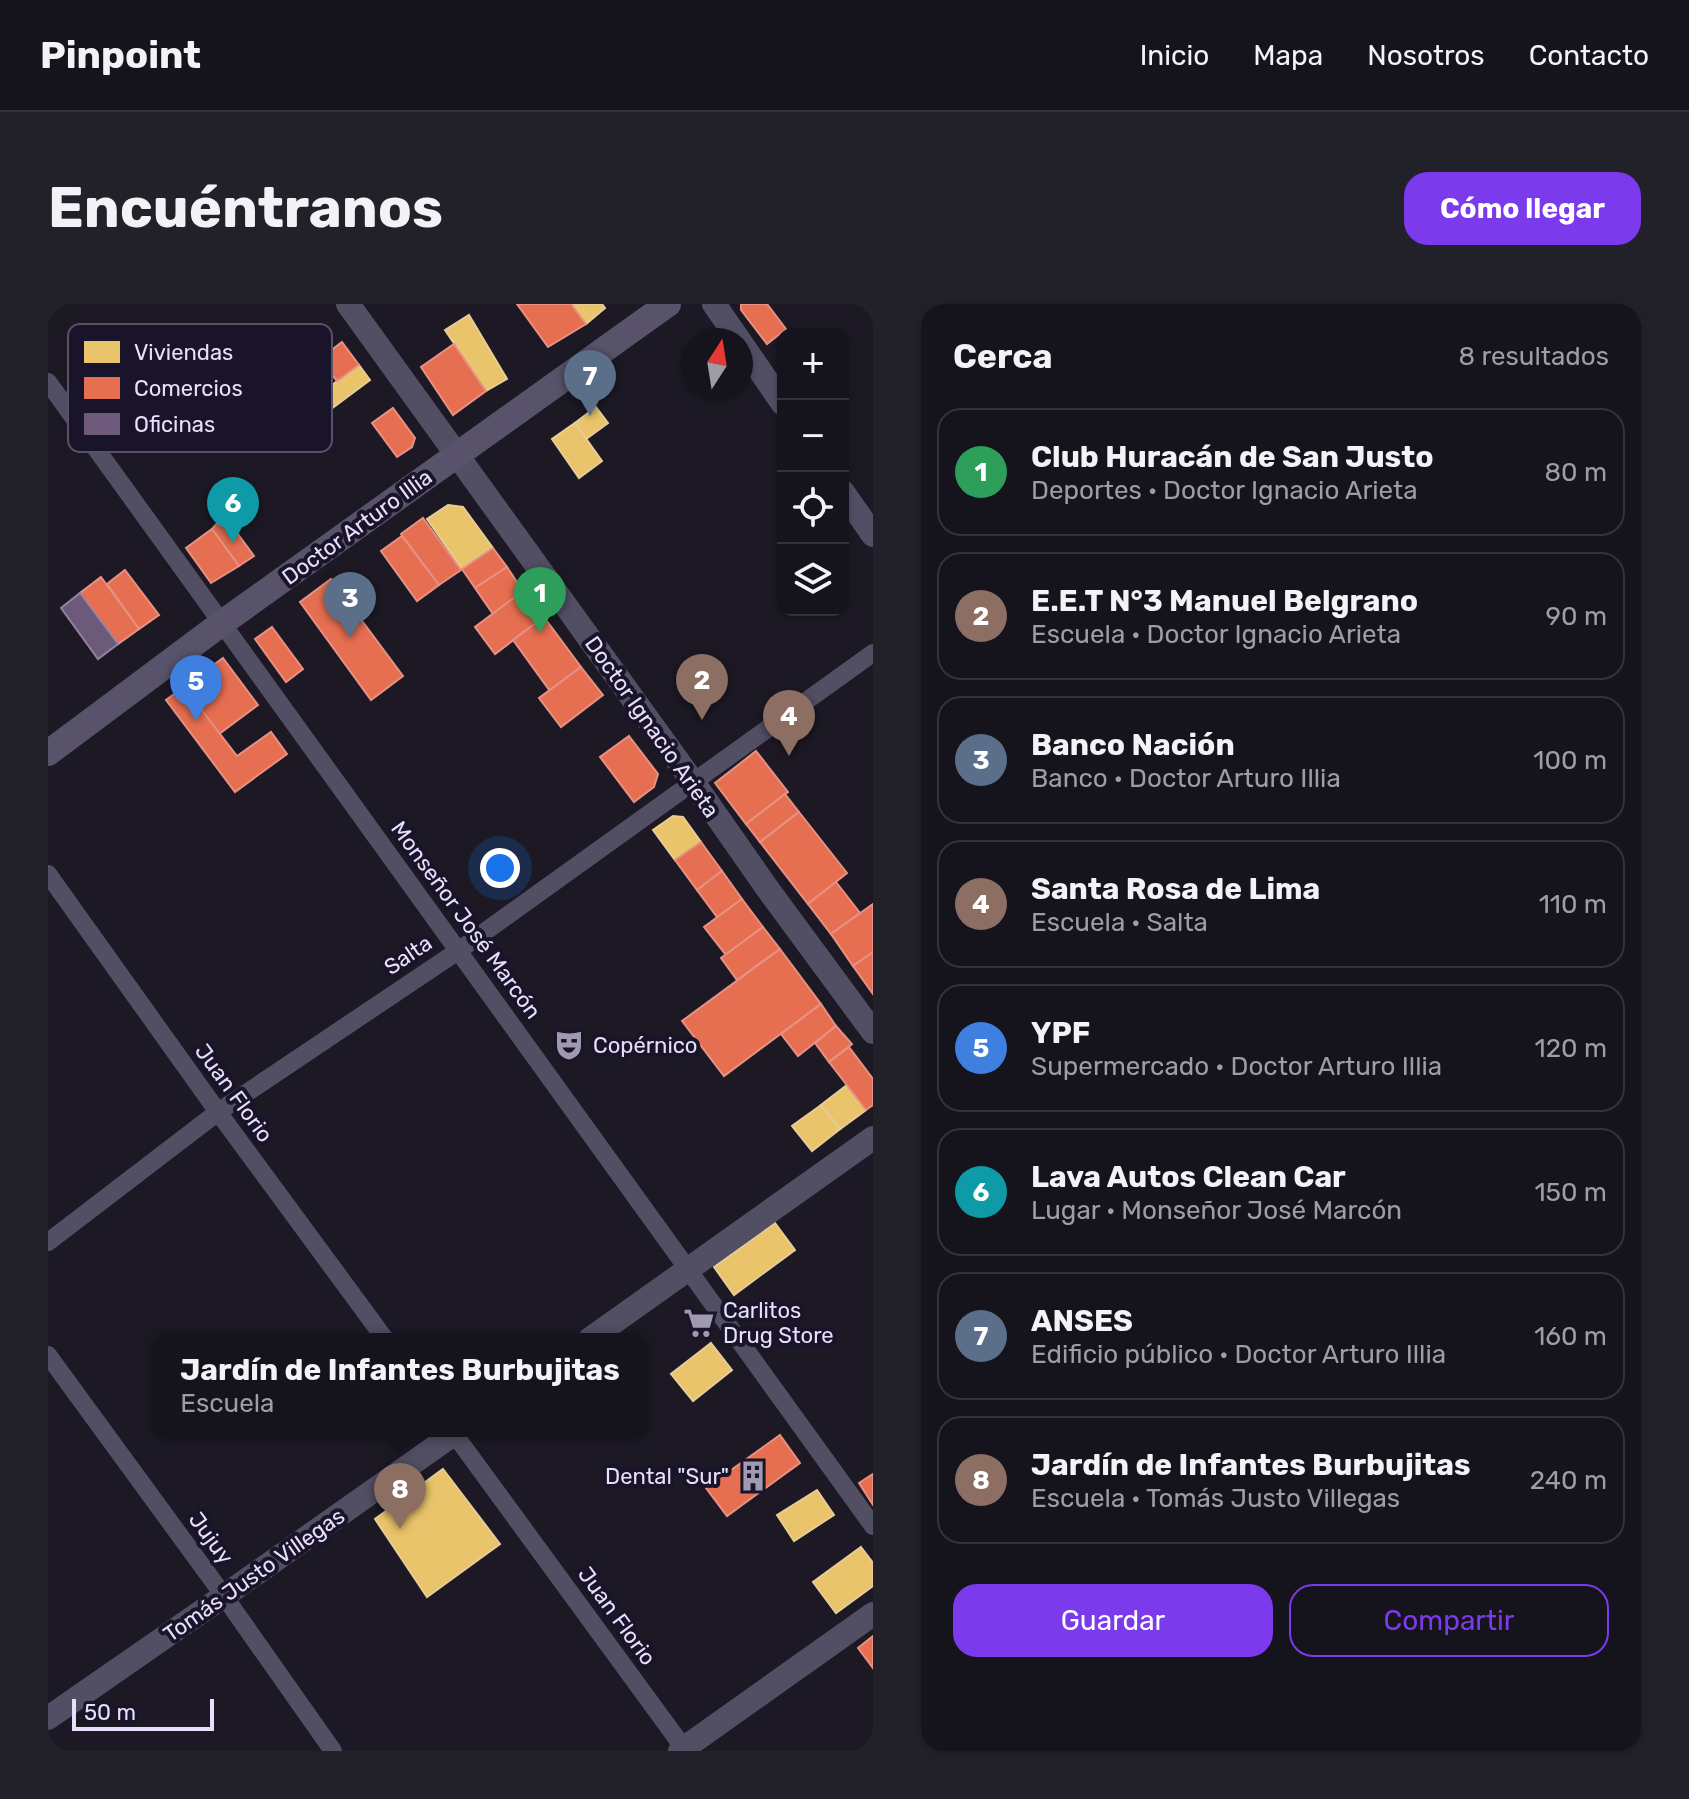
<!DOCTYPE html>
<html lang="es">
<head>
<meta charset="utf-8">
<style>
	:root { --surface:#15131c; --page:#222029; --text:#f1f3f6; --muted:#9d9ea3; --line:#34323b; --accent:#7c3aed }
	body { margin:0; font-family:Rubik,sans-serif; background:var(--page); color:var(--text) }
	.controls { position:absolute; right:24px; top:24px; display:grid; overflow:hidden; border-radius:16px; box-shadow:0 2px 6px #0004 }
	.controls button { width:72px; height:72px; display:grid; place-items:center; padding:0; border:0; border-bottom:2px solid var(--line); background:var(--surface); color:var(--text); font:40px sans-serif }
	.compass { position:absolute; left:633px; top:24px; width:72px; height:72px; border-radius:50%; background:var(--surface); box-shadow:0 2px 6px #0004; rotate:12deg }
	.scale { position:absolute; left:24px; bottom:20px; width:142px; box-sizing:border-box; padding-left:8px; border:4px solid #e7e0fc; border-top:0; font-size:22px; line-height:28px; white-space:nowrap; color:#e7e0fc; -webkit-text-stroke:6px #1a142a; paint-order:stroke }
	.you { position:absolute; left:452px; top:564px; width:28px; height:28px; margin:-20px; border:6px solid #fff; border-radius:50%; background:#1a73e8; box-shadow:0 0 0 12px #1a73e833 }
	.badge { display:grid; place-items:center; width:52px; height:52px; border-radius:50%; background:var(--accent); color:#fff; font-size:26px; font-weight:700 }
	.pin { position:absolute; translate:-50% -66px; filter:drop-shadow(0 2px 4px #0008) }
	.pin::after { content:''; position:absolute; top:42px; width:28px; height:24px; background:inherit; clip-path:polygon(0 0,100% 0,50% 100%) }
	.popup { position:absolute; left:104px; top:1029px; width:496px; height:104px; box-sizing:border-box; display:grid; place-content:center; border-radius:16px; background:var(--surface); filter:drop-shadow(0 2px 6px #0005); font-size:26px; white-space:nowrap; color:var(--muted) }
	.popup b { font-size:30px; color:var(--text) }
	.popup::after { content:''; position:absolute; left:50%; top:100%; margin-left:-16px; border:16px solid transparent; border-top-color:var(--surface) }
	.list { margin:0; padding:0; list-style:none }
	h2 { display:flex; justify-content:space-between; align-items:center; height:104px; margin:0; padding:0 32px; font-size:34px }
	h2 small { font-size:26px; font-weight:400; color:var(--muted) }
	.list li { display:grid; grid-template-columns:52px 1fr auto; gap:24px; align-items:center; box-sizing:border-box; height:128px; margin:0 16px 16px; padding:0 16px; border:2px solid var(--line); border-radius:24px }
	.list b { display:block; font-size:30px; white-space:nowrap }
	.list p { margin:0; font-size:26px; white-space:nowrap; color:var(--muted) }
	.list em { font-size:26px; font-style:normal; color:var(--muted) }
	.actions { display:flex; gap:16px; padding:24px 32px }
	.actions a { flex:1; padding:18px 0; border:2px solid var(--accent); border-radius:24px; text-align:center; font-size:28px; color:var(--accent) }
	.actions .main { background:var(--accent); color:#fff }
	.icon { flex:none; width:44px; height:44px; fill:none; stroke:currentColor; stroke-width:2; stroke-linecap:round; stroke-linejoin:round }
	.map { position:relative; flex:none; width:825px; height:1447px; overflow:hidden; border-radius:24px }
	header { display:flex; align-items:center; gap:48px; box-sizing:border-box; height:112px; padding:0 40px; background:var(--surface); border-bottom:2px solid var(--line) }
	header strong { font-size:38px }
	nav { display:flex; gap:44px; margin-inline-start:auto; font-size:28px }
	.intro { display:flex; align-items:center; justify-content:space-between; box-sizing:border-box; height:192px; padding:0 48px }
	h1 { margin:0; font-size:56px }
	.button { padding:20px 36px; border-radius:24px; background:var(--accent); color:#fff; font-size:28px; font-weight:700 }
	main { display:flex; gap:48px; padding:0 48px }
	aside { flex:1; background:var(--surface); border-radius:24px; box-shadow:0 2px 6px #0004 }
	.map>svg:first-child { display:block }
	.homes { fill:#e9c46a; stroke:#e8cc96; stroke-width:2 }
	.shops { fill:#e76f51; stroke:#e79184; stroke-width:2 }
	.offices { fill:#6d597a; stroke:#9282a1; stroke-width:2 }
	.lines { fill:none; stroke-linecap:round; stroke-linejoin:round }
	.minor { stroke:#524f65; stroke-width:18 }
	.tertiary { stroke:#524f65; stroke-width:24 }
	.secondary { stroke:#58536a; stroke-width:26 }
	.labels { text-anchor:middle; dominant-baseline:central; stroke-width:8; stroke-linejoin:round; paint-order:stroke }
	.street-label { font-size:22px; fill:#e7e0fc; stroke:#1a142a }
	.poi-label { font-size:22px; fill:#e7e0fc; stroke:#1a142a; text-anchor:start }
	.key { fill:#1a142a; stroke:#585169; stroke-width:2 }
	.key-label { font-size:22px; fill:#e7e0fc }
</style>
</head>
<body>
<header>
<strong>Pinpoint</strong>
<nav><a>Inicio</a><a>Mapa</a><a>Nosotros</a><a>Contacto</a></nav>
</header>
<div class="intro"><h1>Encuéntranos</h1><a class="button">Cómo llegar</a></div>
<main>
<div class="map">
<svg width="825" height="1447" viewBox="0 0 825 1447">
	<rect width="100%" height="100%" fill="#1c1925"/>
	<g class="homes">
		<polygon points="523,0 554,0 557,4 538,20"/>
		<polygon points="421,11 459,75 438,87 397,26"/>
		<polygon points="311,61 322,76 283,105 272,90"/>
		<polygon points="548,103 560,119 538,135 527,119"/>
		<polygon points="527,119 554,157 531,174 504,135"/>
		<polygon points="400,201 415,203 445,244 414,265 379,215"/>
		<polygon points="625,512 635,513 653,538 627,556 605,526"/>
		<polygon points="799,781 818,806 792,825 773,801"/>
		<polygon points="773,801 792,825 764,847 744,822"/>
		<polygon points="727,919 747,946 686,991 666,963"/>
		<polygon points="663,1039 684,1066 645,1097 623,1070"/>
		<polygon points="395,1165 452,1240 379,1293 327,1215"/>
		<polygon points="769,1186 786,1211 746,1237 729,1211"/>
		<polygon points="813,1243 825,1259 825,1282 788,1309 765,1278"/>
	</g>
	<g class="shops">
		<polygon points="469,0 523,0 538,20 500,43"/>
		<polygon points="693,0 719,0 738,25 719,40 693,6"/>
		<polygon points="294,38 311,61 289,77 272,55"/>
		<polygon points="406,40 438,87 405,111 373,63"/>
		<polygon points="345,104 367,134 364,143 349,153 324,119"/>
		<polygon points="176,211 206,252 191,262 164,225"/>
		<polygon points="375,214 413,266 391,281 353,230"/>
		<polygon points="164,225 191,262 163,279 138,244"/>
		<polygon points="354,232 391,281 369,297 333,247"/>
		<polygon points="445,244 459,263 427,284 414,265"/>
		<polygon points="459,263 475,287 445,310 427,284"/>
		<polygon points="77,266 111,311 91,325 59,280"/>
		<polygon points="53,273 91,325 70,340 32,289"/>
		<polygon points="283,275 355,372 323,396 252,298"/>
		<polygon points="475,287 496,313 447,350 427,323"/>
		<polygon points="496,313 533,363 502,387 465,336"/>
		<polygon points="224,323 255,365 238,378 207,335"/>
		<polygon points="175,354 210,401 171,430 136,383"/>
		<polygon points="533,363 555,391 513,423 491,394"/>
		<polygon points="136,383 189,452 223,428 239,450 187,488 118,396"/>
		<polygon points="581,432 610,470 606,483 586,498 552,453"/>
		<polygon points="708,447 740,488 698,520 667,479"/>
		<polygon points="737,490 751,508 712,538 698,520"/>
		<polygon points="751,508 799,569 760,600 712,538"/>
		<polygon points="653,538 674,567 649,586 627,556"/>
		<polygon points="674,567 694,595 669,613 649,586"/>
		<polygon points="788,578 812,609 783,630 760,600"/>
		<polygon points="694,595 715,623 678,651 656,623"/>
		<polygon points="825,600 825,648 805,662 783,630"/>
		<polygon points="715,623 732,645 689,676 673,654"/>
		<polygon points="732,645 773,700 676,772 634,717"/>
		<polygon points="825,648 825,690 805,662"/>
		<polygon points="773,700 788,722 750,752 733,730"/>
		<polygon points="788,722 804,740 781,758 767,739"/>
		<polygon points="801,743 825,775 825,801 818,806 781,758"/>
		<polygon points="732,1131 752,1159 679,1212 658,1184"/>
		<polygon points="825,1170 825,1201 811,1179"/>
		<polygon points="825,1332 825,1364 810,1344"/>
	</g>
	<polygon class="offices" points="32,289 70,340 50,355 13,304"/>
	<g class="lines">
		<g class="minor">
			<polyline points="0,78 825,1222"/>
			<polyline points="0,570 170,808 337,1035"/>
			<polyline points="0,938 170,808 410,647 825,349"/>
			<polyline points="0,1051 176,1292 285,1447"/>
			<polyline points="404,1127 638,1447"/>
		</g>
		<g class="tertiary">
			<polyline points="300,0 645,478 719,584 825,728"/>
			<polyline points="666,0 691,36"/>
			<polyline points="693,39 735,100"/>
			<polyline points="795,188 825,231"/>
			<polyline points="542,1035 825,834"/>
			<polyline points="0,1414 176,1292 410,1127"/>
			<polyline points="632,1447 825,1310"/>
		</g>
		<polyline class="secondary" points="0,449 174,319 620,0"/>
	</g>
	<defs>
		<g id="theatre-bare" transform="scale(2.4)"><path d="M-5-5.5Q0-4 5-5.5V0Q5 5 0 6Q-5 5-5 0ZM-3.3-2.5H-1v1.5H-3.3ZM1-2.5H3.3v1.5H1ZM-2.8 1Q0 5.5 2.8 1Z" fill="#a09ab1" stroke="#1a142a" stroke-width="2.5" paint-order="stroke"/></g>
		<g id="supermarket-bare" transform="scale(2.4)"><path d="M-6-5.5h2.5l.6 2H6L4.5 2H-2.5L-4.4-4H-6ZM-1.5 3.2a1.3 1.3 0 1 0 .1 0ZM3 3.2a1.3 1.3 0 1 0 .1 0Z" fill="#a09ab1" stroke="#1a142a" stroke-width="2.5" paint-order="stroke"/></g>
		<g id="building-bare" transform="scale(2.4)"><path d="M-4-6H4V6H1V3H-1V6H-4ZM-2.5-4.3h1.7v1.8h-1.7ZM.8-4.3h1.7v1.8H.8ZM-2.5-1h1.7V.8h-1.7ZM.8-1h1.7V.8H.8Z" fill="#a09ab1" stroke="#1a142a" stroke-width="2.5" paint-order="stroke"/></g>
	</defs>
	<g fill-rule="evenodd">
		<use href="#theatre-bare" x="521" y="741"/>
		<use href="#supermarket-bare" x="651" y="1019"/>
		<use href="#building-bare" x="705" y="1172"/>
	</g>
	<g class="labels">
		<g class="street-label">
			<text transform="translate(309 223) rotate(-36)">Doctor Arturo Illia</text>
			<text transform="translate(604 423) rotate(55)">Doctor Ignacio Arieta</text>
			<text transform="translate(418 616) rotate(54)">Monseñor José Marcón</text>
			<text transform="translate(360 651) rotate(-34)">Salta</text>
			<text transform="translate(186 789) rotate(54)">Juan Florio</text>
			<text transform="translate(163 1234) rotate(54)">Jujuy</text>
			<text transform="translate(206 1271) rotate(-35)">Tomás Justo Villegas</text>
			<text transform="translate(569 1312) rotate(54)">Juan Florio</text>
		</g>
		<g class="poi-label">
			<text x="545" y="741">Copérnico</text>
			<text x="675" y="1006">Carlitos<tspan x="675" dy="25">Drug Store</tspan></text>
			<text x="681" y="1172" text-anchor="end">Dental "Sur"</text>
		</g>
	</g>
	<rect x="20" y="20" width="264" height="128" rx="12" class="key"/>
	<rect x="36" y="37" width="36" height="22" fill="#e9c46a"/>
	<rect x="36" y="73" width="36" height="22" fill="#e76f51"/>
	<rect x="36" y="109" width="36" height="22" fill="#6d597a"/>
	<g class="key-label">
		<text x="86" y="56">Viviendas</text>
		<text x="86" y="92">Comercios</text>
		<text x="86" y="128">Oficinas</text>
	</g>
</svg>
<div class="controls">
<button>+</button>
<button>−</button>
<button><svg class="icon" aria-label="locate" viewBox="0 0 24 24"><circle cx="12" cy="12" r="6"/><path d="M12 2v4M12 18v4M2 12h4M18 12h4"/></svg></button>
<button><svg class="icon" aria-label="layers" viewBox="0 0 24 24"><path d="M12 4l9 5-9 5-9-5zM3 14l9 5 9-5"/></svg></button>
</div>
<svg class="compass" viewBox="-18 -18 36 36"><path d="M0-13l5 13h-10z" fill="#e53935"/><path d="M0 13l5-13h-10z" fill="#9d9ea3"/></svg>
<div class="scale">50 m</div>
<div class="you"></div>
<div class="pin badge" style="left:492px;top:329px;background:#2e9e5b">1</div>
<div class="pin badge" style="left:654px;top:416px;background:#8d6e63">2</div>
<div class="pin badge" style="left:302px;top:334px;background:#5c6f8a">3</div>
<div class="pin badge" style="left:741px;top:452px;background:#8d6e63">4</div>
<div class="pin badge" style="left:148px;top:417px;background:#3f7fe0">5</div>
<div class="pin badge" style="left:185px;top:239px;background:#0f9aa8">6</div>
<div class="pin badge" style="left:542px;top:112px;background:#5c6f8a">7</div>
<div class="pin badge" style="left:352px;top:1225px;background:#8d6e63">8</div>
<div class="popup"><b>Jardín de Infantes Burbujitas</b>Escuela</div>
</div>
<aside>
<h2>Cerca<small>8 resultados</small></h2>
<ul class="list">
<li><span class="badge" style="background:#2e9e5b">1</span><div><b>Club Huracán de San Justo</b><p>Deportes · Doctor Ignacio Arieta</p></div><em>80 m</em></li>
<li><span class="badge" style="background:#8d6e63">2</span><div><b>E.E.T N°3 Manuel Belgrano</b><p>Escuela · Doctor Ignacio Arieta</p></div><em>90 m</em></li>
<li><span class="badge" style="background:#5c6f8a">3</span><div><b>Banco Nación</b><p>Banco · Doctor Arturo Illia</p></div><em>100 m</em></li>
<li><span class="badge" style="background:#8d6e63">4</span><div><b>Santa Rosa de Lima</b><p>Escuela · Salta</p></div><em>110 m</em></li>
<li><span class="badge" style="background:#3f7fe0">5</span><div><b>YPF</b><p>Supermercado · Doctor Arturo Illia</p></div><em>120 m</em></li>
<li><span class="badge" style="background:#0f9aa8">6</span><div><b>Lava Autos Clean Car</b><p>Lugar · Monseñor José Marcón</p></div><em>150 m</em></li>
<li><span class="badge" style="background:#5c6f8a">7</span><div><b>ANSES</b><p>Edificio público · Doctor Arturo Illia</p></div><em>160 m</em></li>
<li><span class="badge" style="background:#8d6e63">8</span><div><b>Jardín de Infantes Burbujitas</b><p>Escuela · Tomás Justo Villegas</p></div><em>240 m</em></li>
</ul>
<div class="actions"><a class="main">Guardar</a><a>Compartir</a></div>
</aside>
</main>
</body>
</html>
